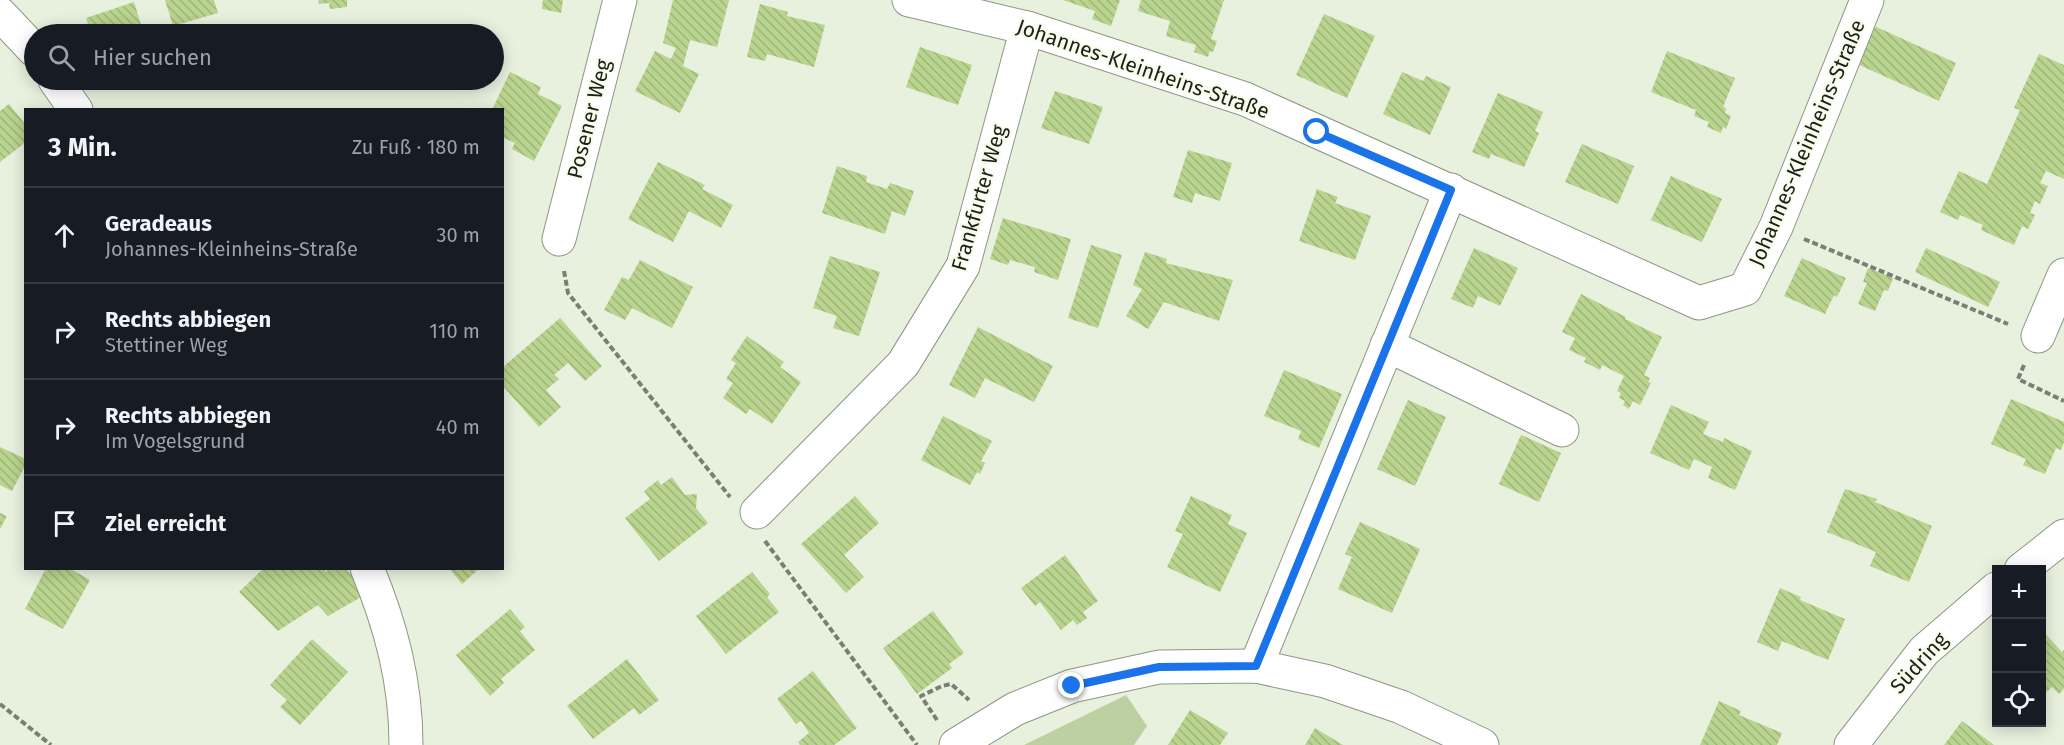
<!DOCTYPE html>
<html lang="de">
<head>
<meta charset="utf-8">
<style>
	:root { --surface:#171b24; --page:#20242c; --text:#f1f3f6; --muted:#9ea1a6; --line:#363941 }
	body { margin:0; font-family:"Fira Sans",sans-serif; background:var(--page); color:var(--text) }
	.controls { position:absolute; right:18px; bottom:18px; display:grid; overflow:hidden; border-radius:0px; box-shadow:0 3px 15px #0003 }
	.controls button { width:54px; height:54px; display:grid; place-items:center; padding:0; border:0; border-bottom:2px solid var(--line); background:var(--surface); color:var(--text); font:30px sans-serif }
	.stop { position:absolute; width:18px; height:18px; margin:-14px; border:4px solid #1a73e8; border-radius:50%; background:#fff }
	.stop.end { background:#1a73e8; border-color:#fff; box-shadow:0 2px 6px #0008 }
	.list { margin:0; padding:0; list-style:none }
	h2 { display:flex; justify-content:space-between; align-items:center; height:78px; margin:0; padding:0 24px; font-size:26px }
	h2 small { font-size:20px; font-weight:400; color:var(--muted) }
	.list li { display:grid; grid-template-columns:39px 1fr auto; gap:18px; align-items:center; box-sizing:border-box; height:96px; padding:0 24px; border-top:2px solid var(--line) }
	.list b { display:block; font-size:22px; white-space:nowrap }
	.list p { margin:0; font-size:20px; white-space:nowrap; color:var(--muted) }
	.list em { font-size:20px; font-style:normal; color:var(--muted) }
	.icon { flex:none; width:33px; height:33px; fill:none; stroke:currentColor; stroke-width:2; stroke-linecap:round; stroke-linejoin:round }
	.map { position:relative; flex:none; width:2064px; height:745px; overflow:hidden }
	.search { position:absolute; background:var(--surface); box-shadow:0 3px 15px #0003; left:24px; top:24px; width:480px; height:66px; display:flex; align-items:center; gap:15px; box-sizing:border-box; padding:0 21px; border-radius:33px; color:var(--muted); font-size:22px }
	.panel { position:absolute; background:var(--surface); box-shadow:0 3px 15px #0003; left:24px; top:108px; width:480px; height:462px; border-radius:0px }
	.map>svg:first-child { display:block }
	.green { fill:#bdd0a2 }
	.building { fill:url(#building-back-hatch) }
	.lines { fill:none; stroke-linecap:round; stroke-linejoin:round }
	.minor-casing { stroke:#8f9685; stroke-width:35 }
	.path { stroke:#7a7f73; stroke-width:4; stroke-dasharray:6 3; stroke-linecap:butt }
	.minor { stroke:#fff; stroke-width:33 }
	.route { stroke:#1a73e8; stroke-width:8 }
	.labels { text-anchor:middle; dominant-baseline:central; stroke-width:4.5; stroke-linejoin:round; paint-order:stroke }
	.street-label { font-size:21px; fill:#1d1f19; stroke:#f6feeb }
</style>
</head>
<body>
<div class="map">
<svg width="2064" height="745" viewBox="0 0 2064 745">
	<defs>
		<pattern id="building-back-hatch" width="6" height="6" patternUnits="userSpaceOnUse" patternTransform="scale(1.5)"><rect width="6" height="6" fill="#b9d48e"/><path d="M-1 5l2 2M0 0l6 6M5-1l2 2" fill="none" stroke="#9fb67a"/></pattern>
	</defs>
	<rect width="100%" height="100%" fill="#e8f0de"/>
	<polygon class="green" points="1126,695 1147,726 1134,745 1024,745"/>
	<g class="building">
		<polygon points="165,0 214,0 218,13 173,26"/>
		<polygon points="318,0 347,0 347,7 330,9 329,3 319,4"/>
		<polygon points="543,0 563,0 561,13 542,9"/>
		<polygon points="673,0 729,0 717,47 690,40 683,66 699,74 680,113 635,91 655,51 671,59 676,48 663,43"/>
		<polygon points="1063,0 1120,0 1111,26 1092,19 1095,11"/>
		<polygon points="1141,0 1224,0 1211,39 1217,41 1213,52 1210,51 1208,57 1194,52 1196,45 1166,36 1170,21 1138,11"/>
		<polygon points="134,2 144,34 91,34 86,18"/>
		<polygon points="760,4 788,12 787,16 825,25 814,67 767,54 765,61 747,57"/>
		<polygon points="1324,14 1375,36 1347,98 1296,75"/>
		<polygon points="1872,25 1956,63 1939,101 1855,63"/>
		<polygon points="920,47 972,65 958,105 906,87"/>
		<polygon points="1667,51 1735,78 1723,107 1726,108 1725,113 1731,116 1726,129 1723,127 1721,133 1707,127 1709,122 1694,116 1696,110 1651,92"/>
		<polygon points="2039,54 2064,65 2064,179 2046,171 2040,183 2048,186 2040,204 2035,201 2030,213 2035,215 2028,229 2022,226 2014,245 1981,230 1983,225 1960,215 1958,220 1940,212 1959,171 1987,184 2020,110 2014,108"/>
		<polygon points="510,72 541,87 538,94 562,106 534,161 512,149 515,143 502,137 502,110 492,110"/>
		<polygon points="1402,72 1423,81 1426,76 1451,87 1430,135 1383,114"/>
		<polygon points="1055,91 1103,107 1089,144 1041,128"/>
		<polygon points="1498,93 1543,112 1535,131 1539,133 1524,167 1491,154 1489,159 1472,152"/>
		<polygon points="9,104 26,125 26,142 0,162 0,111"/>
		<polygon points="1582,144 1634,166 1618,204 1565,182"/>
		<polygon points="1188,150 1232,163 1220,201 1195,193 1192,203 1173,197"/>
		<polygon points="658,162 705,185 702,189 733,205 721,228 689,211 673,242 628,219"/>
		<polygon points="837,166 867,176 866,182 887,189 890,183 914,191 905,216 892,211 885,234 822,213"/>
		<polygon points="1671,176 1722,199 1702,242 1651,220"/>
		<polygon points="1317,189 1338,197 1335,203 1371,216 1355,260 1299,241"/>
		<polygon points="1003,218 1071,239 1058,280 1034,272 1035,267 1010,260 1008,265 990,259"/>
		<polygon points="1091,245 1122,255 1098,328 1068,318"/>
		<polygon points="1474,248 1518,268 1500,306 1478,296 1473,308 1451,299"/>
		<polygon points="1926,248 2000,282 1988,307 1915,272"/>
		<polygon points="1145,252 1167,259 1166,263 1233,280 1219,321 1164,302 1148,329 1126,316 1142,289 1133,285"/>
		<polygon points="830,256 880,272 859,336 833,328 837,316 813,308"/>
		<polygon points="1802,258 1846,278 1837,297 1834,295 1825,314 1784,296"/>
		<polygon points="640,260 693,287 672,328 632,308 625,320 604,310 622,277 629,280"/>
		<polygon points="1868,268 1893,278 1888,291 1884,290 1875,311 1858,304 1867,283 1863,282"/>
		<polygon points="1581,294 1626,317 1625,319 1662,337 1644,375 1650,378 1648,382 1651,383 1640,405 1633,401 1629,409 1623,405 1625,401 1619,398 1621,393 1617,391 1624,376 1602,365 1600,370 1584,362 1586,358 1569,350 1575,338 1562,332"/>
		<polygon points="560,318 602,366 585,381 568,363 554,375 559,379 546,390 561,407 539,427 502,385 502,368"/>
		<polygon points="978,327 1053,366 1034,402 985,378 975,398 949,385"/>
		<polygon points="747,336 784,362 780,367 801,382 772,424 750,409 746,414 723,398 733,383 726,379 736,363 731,360"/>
		<polygon points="1284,370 1342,394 1319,448 1298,439 1301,431 1264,416"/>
		<polygon points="2011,399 2064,422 2064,442 2061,450 2056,448 2045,474 2023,465 2026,459 1991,444"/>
		<polygon points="1408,400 1446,417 1415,486 1377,469"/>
		<polygon points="1671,405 1709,422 1703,434 1723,442 1724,438 1752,451 1735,490 1708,478 1712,467 1694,459 1689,470 1650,453"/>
		<polygon points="943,416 992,441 981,461 985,463 980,474 977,472 970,485 921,460"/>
		<polygon points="1521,435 1561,453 1539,502 1499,484"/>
		<polygon points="0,447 26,459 26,464 12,491 0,485"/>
		<polygon points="672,477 685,495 697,494 696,508 708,523 659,561 625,518 650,499 644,491 658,480 661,485"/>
		<polygon points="1845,489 1877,499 1875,502 1932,526 1909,582 1870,566 1876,552 1827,532"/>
		<polygon points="855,496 879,523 844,555 864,577 846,593 801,544"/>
		<polygon points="1191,496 1232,515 1228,524 1247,533 1220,592 1167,567 1183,534 1175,531"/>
		<polygon points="0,513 7,516 0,529"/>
		<polygon points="1360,522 1420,549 1392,613 1338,589 1352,557 1345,554"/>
		<polygon points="1065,555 1098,601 1083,612 1087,618 1077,625 1073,620 1061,630 1040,602 1035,606 1021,588"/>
		<polygon points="46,568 69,568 90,580 63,629 25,609"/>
		<polygon points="264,568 324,568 326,572 329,568 345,568 355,580 361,597 328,616 318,605 278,631 239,592"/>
		<polygon points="449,568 480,568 462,584"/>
		<polygon points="752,572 770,594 767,597 779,612 726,654 696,616"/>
		<polygon points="1780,588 1801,597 1800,600 1845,619 1828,660 1782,641 1778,651 1757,642"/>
		<polygon points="510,609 525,627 520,631 535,650 501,679 504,683 490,696 456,655"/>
		<polygon points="933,611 964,653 949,664 952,668 917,694 883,648"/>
		<polygon points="2042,630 2062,652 2064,650 2064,689 2059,694 2052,687 2042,696"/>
		<polygon points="312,639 348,672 300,725 280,707 287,700 270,685"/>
		<polygon points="627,659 659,700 639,715 634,708 593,739 567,706"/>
		<polygon points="813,671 857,728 834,745 800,745 798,742 809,733 801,721 796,724 777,699"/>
		<polygon points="1719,701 1741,711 1739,715 1782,733 1777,745 1700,745"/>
		<polygon points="1190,710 1228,733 1220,745 1168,745"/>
		<polygon points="1962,721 1994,745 1944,745"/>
		<polygon points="1315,728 1343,745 1305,745"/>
	</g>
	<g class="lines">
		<g class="minor-casing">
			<g id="minor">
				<polyline points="909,0 1027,28 1245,99 1699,303 1745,289 1776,227 1867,0"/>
				<polyline points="0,14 34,50"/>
				<polyline points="55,80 76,110"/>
				<polyline points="559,239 620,0"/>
				<polyline points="2038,336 2064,275"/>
				<polyline points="1387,345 1562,430"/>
				<polyline points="757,512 903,364 963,266 1027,28"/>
				<path d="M 367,568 C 391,626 406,682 406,745"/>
				<polyline points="2021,570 2064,536"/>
				<polyline points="1256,666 1451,190"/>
				<polyline points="956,745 1015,709 1072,686 1159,667 1256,666 1325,681 1401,707 1482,745"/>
				<polyline points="1851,745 1924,651 1996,589"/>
			</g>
		</g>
		<g class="path">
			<polyline points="1804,239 2008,324"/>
			<polyline points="564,271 568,293 730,497"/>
			<polyline points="2024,365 2018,379 2064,401"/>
			<polyline points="765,541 917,745"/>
			<polyline points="0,704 51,745"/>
			<polyline points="937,720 921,696 942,686 951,684 969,700"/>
		</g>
		<use href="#minor" class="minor"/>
	</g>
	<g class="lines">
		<polyline class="route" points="1072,686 1159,667 1256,666 1451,190 1317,132"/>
	</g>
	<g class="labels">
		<g class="street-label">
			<text transform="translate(1143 69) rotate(19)">Johannes-Kleinheins-Straße</text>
			<text transform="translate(589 119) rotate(-76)">Posener Weg</text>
			<text transform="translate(1807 143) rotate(-67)">Johannes-Kleinheins-Straße</text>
			<text transform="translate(979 198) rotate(-74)">Frankfurter Weg</text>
			<text transform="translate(1919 663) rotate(-48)">Südring</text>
		</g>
	</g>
</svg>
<div class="controls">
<button>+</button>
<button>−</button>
<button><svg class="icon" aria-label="locate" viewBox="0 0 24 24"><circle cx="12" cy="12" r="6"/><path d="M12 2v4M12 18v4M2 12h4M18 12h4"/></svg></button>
</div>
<div class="stop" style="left:1317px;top:132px"></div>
<div class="stop end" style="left:1072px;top:686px"></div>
<div class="search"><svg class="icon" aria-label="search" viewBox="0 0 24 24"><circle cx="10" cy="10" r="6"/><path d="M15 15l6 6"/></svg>Hier suchen</div>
<section class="panel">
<h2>3 Min.<small>Zu Fuß · 180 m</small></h2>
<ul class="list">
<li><svg class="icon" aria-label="ahead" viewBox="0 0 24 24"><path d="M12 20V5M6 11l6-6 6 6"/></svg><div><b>Geradeaus</b><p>Johannes-Kleinheins-Straße</p></div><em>30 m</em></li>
<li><svg class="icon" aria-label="right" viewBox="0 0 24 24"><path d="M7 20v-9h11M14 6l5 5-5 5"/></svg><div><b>Rechts abbiegen</b><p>Stettiner Weg</p></div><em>110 m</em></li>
<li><svg class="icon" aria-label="right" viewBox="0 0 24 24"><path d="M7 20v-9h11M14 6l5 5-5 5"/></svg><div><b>Rechts abbiegen</b><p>Im Vogelsgrund</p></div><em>40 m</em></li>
<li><svg class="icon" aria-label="arrive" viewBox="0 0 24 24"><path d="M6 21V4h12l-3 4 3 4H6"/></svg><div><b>Ziel erreicht</b></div></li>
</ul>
</section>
</div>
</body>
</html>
